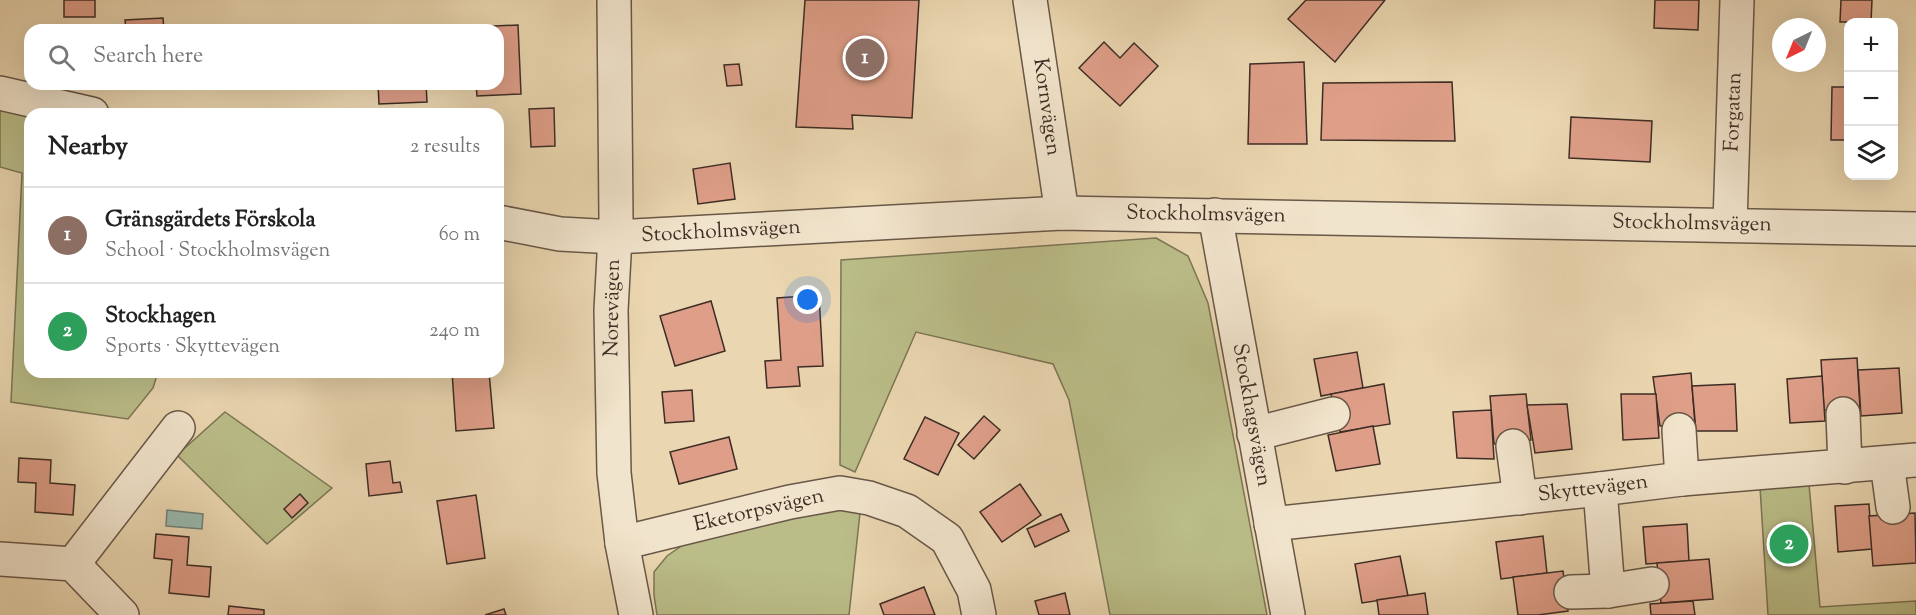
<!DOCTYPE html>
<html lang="en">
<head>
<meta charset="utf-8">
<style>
	:root { --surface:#fff; --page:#f6f6f6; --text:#222; --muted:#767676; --line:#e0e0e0; --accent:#8f2418 }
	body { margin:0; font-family:"Sorts Mill Goudy",serif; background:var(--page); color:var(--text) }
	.controls { position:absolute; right:18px; top:18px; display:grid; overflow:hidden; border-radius:12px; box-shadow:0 6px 24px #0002 }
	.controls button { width:54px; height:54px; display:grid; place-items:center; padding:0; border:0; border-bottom:2px solid var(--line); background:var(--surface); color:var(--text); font:30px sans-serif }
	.compass { position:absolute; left:1772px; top:18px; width:54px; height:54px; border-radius:50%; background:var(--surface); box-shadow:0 6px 24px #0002; rotate:223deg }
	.you { position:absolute; left:808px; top:300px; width:21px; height:21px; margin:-15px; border:4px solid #fff; border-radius:50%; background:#1a73e8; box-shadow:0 0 0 9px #1a73e833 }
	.badge { display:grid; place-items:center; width:39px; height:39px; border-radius:50%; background:var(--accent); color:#fff; font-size:20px; font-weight:700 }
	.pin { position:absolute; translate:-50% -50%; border:3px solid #fff; box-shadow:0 2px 6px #0006 }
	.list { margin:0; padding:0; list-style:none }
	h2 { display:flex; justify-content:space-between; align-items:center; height:78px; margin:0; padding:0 24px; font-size:26px }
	h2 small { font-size:20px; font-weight:400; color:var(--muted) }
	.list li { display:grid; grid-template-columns:39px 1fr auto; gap:18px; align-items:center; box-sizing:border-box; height:96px; padding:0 24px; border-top:2px solid var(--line) }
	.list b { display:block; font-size:22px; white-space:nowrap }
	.list p { margin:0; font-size:20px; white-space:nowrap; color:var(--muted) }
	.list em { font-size:20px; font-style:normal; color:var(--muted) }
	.icon { flex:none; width:33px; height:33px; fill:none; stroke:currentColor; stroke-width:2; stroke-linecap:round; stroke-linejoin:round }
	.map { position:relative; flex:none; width:1916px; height:615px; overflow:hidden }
	.search { position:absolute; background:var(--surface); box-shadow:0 6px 24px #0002; left:24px; top:24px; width:480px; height:66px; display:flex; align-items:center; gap:15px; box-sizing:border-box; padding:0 21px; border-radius:18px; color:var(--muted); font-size:22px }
	.panel { position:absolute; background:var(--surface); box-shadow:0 6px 24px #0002; left:24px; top:108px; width:480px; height:270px; border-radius:18px }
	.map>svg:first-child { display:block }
	.green { fill:#babd88; stroke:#7c7556; stroke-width:1.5 }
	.water { fill:#98b9af; stroke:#748178; stroke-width:1.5 }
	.building { fill:#de9e88; stroke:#3e2d25; stroke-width:1.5 }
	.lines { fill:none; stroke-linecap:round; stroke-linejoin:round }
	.minor-casing { stroke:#695748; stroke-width:36 }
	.minor { stroke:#f1e4cc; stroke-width:33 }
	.labels { text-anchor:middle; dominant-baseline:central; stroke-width:4.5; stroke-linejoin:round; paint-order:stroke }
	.street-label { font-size:21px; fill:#3e2d25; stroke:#f1e4cc }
</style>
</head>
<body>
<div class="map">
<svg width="1916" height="615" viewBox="0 0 1916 615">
	<rect width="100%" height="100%" fill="#ead6b0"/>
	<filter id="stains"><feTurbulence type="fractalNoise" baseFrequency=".00333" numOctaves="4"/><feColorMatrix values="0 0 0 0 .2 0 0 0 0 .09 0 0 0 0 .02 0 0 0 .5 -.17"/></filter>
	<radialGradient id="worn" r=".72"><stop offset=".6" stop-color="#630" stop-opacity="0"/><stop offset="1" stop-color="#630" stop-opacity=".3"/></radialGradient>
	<g class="green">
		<polygon points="0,109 30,117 30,372 158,372 153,388 128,419 11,402 22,173 0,167"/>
		<polygon points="1156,238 1188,256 1208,303 1267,615 1110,615 1069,400 1053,364 916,332 855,472 840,465 841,260"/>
		<polygon points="225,412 332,488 267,544 177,455"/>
		<polygon points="1809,484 1820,607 1916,601 1916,615 1768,615 1760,487"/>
		<polygon points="825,508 860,513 849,615 657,615 654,595 654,572 667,556 690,540"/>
	</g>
	<polygon class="water" points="167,510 203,514 202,529 166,526"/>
	<g class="building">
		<rect x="64" y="0" width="31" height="17"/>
		<polygon points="805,0 919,0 912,118 852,115 853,129 796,127"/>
		<polygon points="1306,0 1385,0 1335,62 1288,19"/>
		<polygon points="1655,0 1699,0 1698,30 1654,28"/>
		<polygon points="1841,0 1872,0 1871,22 1840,22"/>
		<polygon points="163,18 164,30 126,30 125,20"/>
		<polygon points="518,25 521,94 477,96 476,84 498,84 498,30 474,30 474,27"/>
		<polygon points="1104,42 1120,58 1134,43 1158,66 1120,106 1079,68"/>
		<polygon points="1304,62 1307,144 1248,144 1250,64"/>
		<polygon points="739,64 742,85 727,86 724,65"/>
		<polygon points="1452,82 1455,141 1321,140 1323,83"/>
		<polygon points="378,84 426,84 427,102 379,104"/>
		<polygon points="1832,87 1848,87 1848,140 1831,140"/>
		<polygon points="554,108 555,146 531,147 529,109"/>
		<polygon points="1571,117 1652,121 1650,162 1569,158"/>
		<polygon points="730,163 735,199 698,204 693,169"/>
		<polygon points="819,295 823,366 798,367 800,386 767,388 765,361 781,360 777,298"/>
		<polygon points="711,301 725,351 675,366 660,316"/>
		<polygon points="1357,352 1363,388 1321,396 1314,359"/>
		<polygon points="1857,358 1860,408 1824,410 1821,360"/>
		<polygon points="1899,368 1902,413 1861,416 1858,370"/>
		<polygon points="452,372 489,372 494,428 456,431"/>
		<polygon points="1691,373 1695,424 1660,426 1653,377"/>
		<polygon points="1822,376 1825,421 1790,423 1787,379"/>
		<polygon points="1384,384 1390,424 1340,432 1331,394"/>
		<polygon points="1735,384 1737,431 1696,431 1692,386"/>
		<polygon points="692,390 694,421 665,423 662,392"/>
		<polygon points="1526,394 1531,440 1494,444 1490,396"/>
		<polygon points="1621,394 1656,394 1659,438 1623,440"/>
		<polygon points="1567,404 1572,449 1535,453 1527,405"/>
		<polygon points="1491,410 1494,459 1457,458 1453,412"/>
		<polygon points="984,416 1000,430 974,459 958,445"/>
		<polygon points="925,417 959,433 938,475 904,459"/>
		<polygon points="1373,426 1380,464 1336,471 1328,435"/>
		<polygon points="729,437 737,469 679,484 670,452"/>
		<polygon points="19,458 51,460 50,483 75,485 73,515 35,512 36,483 18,482"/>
		<polygon points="390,461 393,483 400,482 402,492 369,496 366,464"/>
		<polygon points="1020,484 1041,515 1002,542 980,512"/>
		<polygon points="300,494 308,503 292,518 284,509"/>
		<polygon points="476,495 485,558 447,564 437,501"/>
		<polygon points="1869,504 1872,549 1838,552 1835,506"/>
		<polygon points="1915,513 1916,563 1873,566 1869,516"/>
		<polygon points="1061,514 1069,531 1035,547 1027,529"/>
		<polygon points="1687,524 1689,561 1646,564 1643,527"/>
		<polygon points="156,534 189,537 187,565 211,567 209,597 169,593 172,560 154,558"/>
		<polygon points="1543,536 1547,573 1501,579 1496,542"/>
		<polygon points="1400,556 1408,596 1362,603 1355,564"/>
		<polygon points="1709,559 1713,599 1661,603 1657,563"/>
		<polygon points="1563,571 1568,611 1538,615 1518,615 1513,577"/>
		<polygon points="924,587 935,615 884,615 880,604"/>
		<polygon points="1065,593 1070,615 1039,615 1035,601"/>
		<polygon points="1425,593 1428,615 1379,615 1377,600"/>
		<polygon points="1693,601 1695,615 1651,615 1650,604"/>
		<polygon points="229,606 264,610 264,615 228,615"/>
		<polygon points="504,609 506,615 485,615"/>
	</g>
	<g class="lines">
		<g class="minor-casing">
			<g id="minor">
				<polyline points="614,0 616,219 611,310 614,473 622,543 636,615"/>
				<polyline points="1030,0 1062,213"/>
				<polyline points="0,93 92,114"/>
				<polyline points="1215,215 1288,615"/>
				<polyline points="498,222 560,234 615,237 1062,213 1916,229"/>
				<polyline points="1730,224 1737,0"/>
				<polyline points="1843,414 1845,467"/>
				<polyline points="1679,430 1682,479"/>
				<polyline points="1254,434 1333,414"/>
				<polyline points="1513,446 1520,498"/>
				<polyline points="1887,463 1893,507"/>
				<polyline points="1600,489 1608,591"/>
				<polyline points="1271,524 1600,489 1682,479 1916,460"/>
				<polyline points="622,543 790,502 840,493 869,498 907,511 947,539 974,590 979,615"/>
				<polyline points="0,559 73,564 122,615"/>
				<polyline points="73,564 178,428"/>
				<polyline points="1571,592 1608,591 1652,584"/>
			</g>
		</g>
		<use href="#minor" class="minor"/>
	</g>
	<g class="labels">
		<g class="street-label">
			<text transform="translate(1046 107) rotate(82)">Kornvägen</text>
			<text transform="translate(1734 112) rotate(-88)">Forgatan</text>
			<text transform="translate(1206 215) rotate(1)">Stockholmsvägen</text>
			<text transform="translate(1692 224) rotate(1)">Stockholmsvägen</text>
			<text transform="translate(721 232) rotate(-3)">Stockholmsvägen</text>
			<text transform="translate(613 308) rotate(-89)">Norevägen</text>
			<text transform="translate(1251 415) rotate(80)">Stockhagsvägen</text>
			<text transform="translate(1593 489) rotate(-7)">Skyttevägen</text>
			<text transform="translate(759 511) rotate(-13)">Eketorpsvägen</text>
		</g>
	</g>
	<rect width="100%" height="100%" filter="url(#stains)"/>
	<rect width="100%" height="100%" fill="url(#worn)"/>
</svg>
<div class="controls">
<button>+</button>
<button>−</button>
<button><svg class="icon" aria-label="layers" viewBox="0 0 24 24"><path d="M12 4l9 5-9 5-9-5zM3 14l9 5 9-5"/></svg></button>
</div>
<svg class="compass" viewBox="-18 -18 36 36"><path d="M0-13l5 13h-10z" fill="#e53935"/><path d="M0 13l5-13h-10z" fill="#767676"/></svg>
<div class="you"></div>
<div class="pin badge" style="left:865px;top:58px;background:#8d6e63">1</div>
<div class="pin badge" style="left:1789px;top:544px;background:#2e9e5b">2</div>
<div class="search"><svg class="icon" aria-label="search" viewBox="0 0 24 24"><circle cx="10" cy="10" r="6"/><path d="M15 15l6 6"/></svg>Search here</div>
<section class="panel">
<h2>Nearby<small>2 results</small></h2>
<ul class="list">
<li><span class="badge" style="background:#8d6e63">1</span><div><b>Gränsgärdets Förskola</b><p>School · Stockholmsvägen</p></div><em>60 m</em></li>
<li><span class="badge" style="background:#2e9e5b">2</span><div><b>Stockhagen</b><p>Sports · Skyttevägen</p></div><em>240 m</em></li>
</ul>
</section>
</div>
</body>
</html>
